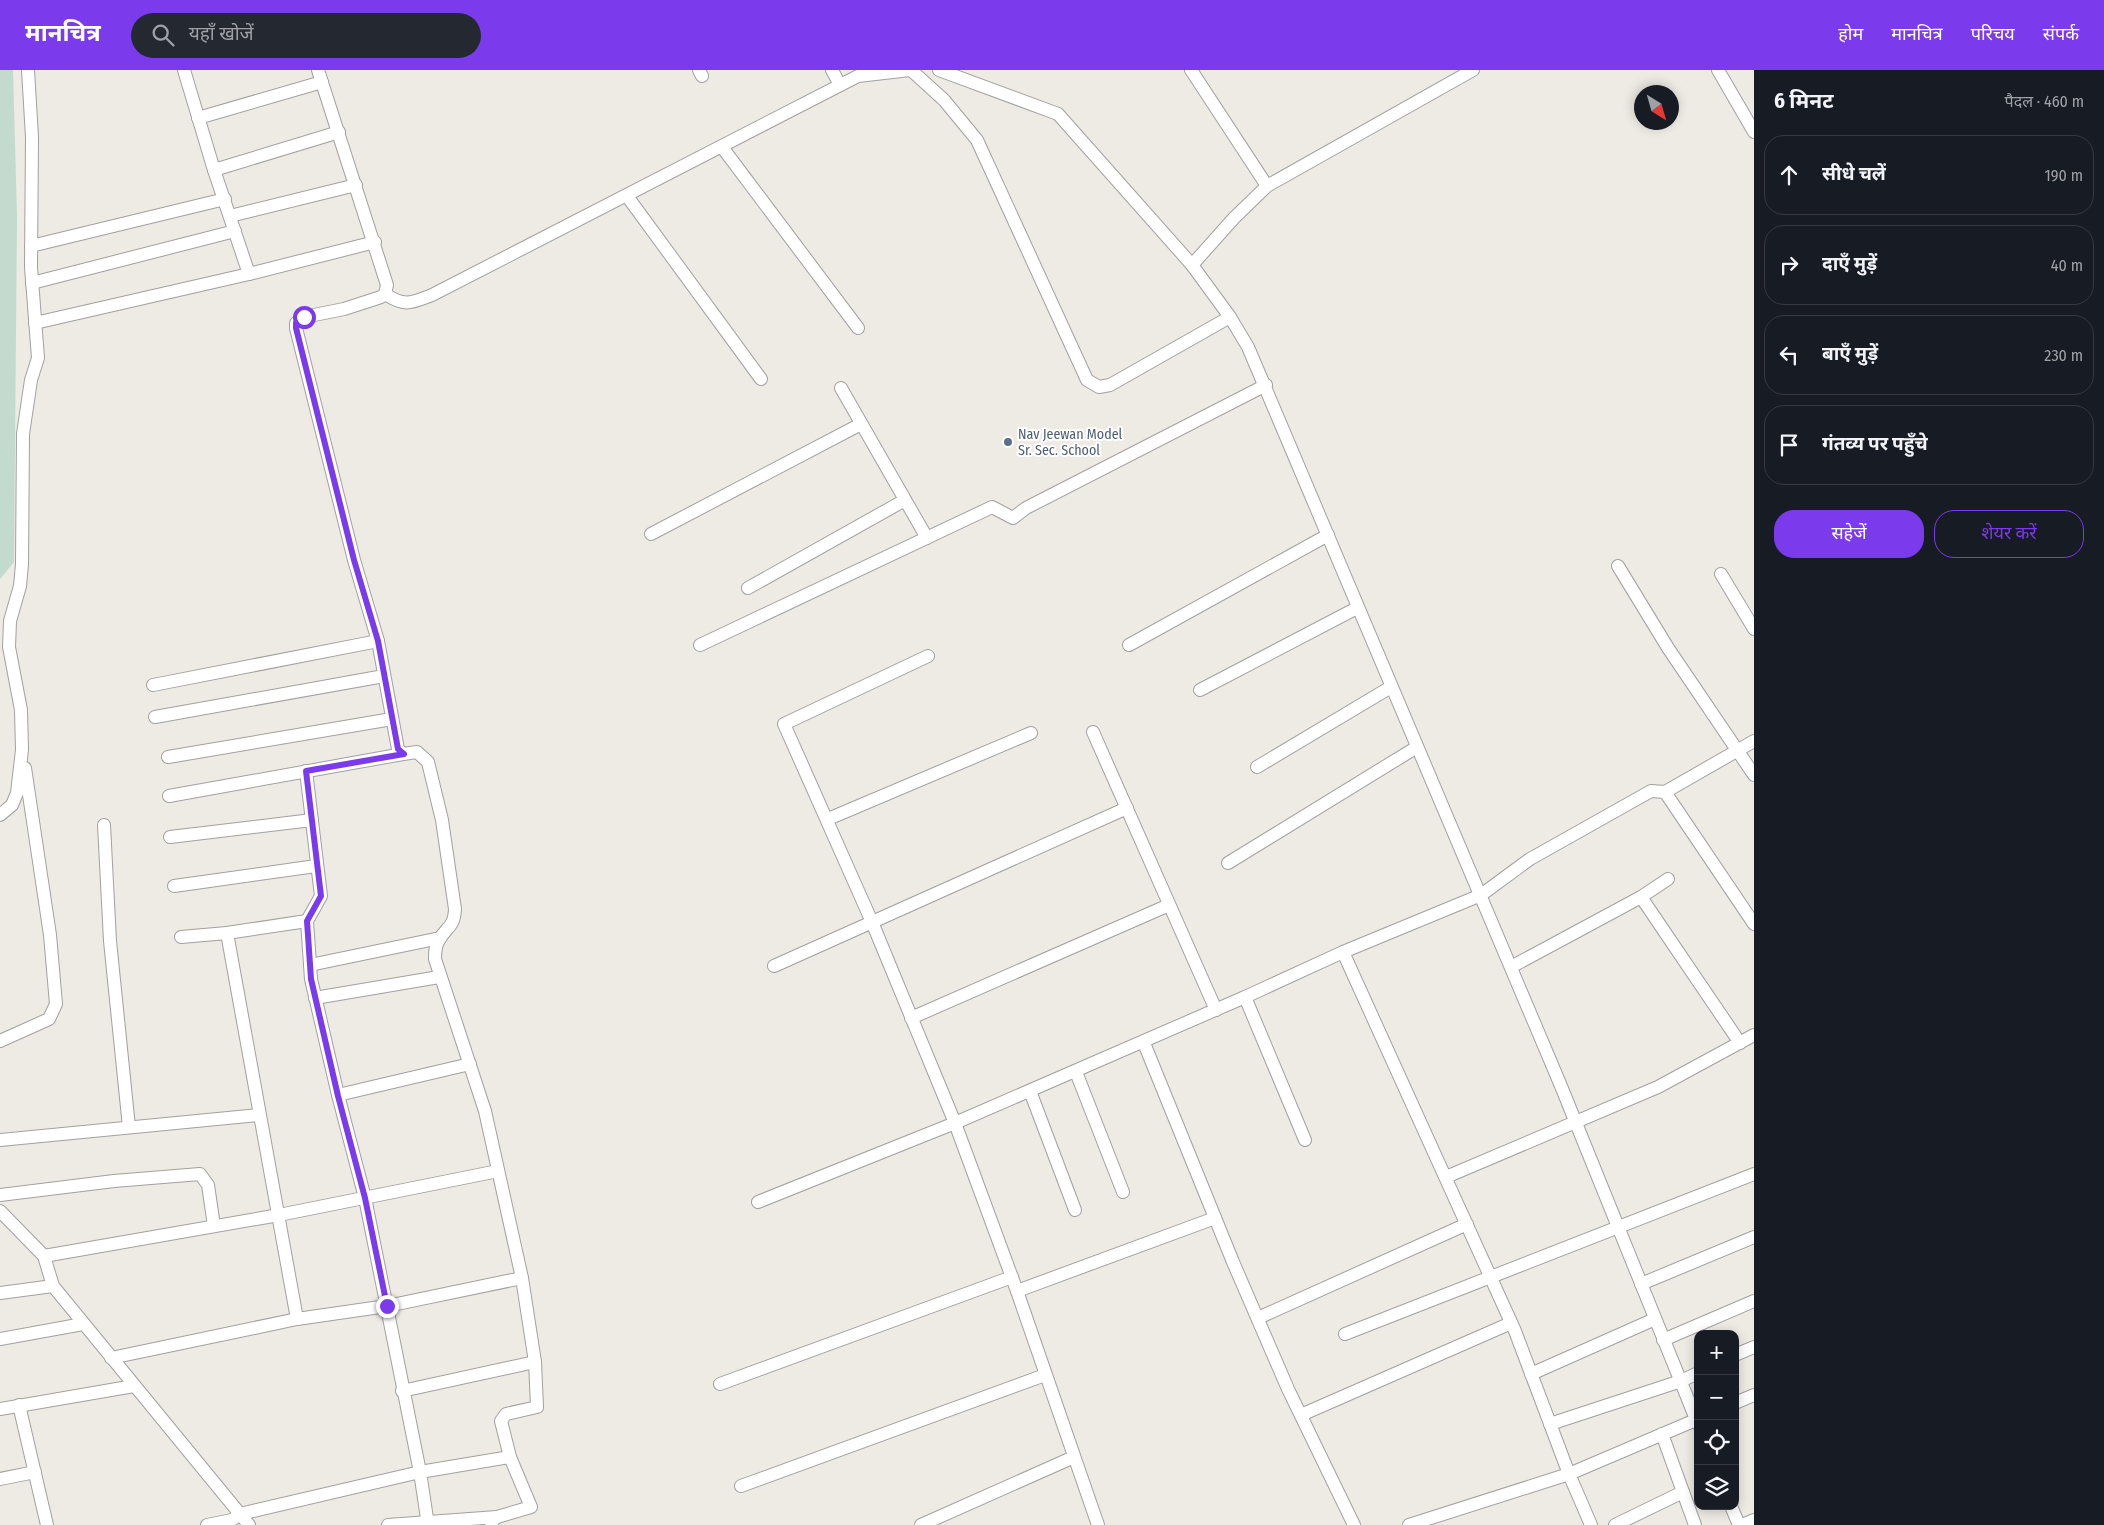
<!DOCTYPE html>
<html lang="hi">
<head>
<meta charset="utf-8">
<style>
	:root { --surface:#171b24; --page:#242831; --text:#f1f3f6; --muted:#9ea1a6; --line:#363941; --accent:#7c3aed }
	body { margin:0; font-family:"Fira Sans Condensed","Noto Sans Devanagari",sans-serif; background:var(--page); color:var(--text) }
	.controls { position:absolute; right:15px; bottom:15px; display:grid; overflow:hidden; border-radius:10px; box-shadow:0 2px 12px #0003 }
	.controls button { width:45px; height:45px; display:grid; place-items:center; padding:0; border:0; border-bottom:1px solid var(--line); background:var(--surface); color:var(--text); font:25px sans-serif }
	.compass { position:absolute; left:1634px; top:15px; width:45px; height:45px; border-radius:50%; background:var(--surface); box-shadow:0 2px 12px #0003; rotate:143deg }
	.stop { position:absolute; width:15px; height:15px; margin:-11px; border:4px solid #7c3aed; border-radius:50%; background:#fff }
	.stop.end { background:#7c3aed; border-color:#fff; box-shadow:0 1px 5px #0008 }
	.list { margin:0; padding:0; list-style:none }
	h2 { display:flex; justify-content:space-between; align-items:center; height:65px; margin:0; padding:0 20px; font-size:21px }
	h2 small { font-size:16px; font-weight:400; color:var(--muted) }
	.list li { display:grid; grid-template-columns:32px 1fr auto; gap:15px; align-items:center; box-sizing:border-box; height:80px; margin:0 10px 10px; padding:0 10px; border:1px solid var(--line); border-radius:20px }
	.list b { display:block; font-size:19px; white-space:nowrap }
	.list em { font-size:16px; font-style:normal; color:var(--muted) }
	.actions { display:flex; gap:10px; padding:15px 20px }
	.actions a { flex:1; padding:11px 0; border:1px solid var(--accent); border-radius:20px; text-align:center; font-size:18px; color:var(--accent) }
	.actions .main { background:var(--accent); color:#fff }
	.icon { flex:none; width:28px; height:28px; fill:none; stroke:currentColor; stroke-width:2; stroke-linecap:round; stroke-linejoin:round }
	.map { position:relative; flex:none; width:1754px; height:1455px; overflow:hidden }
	header { display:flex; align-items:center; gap:30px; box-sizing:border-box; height:70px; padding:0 25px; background:var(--accent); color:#fff }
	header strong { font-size:24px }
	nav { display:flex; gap:28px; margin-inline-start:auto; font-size:18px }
	.search { width:350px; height:45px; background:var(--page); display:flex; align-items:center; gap:12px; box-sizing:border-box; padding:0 18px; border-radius:28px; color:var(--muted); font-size:19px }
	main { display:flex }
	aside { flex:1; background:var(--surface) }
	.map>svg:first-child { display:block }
	.wetland { fill:#c3dacf }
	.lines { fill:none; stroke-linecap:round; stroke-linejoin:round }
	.minor-casing { stroke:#a1a1a1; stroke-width:14 }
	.minor { stroke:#fff; stroke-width:12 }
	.route { stroke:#7c3aed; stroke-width:6 }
	.service-dot { fill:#5c6f8a; stroke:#fff; stroke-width:2 }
	.labels { text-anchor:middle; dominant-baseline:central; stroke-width:4; stroke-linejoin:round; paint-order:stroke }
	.service-label { font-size:14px; fill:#4e5e75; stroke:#fff; text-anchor:start }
</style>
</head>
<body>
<header>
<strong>मानचित्र</strong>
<div class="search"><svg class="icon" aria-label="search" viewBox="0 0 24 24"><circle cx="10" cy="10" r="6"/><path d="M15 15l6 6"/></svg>यहाँ खोजें</div>
<nav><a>होम</a><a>मानचित्र</a><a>परिचय</a><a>संपर्क</a></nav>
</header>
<main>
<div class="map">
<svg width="1754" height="1455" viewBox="0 0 1754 1455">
	<rect width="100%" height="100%" fill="#eeeae4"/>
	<polygon class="wetland" points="0,0 13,0 17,146 14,492 0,509"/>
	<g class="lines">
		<g class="minor-casing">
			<g id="minor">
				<polyline points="184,0 214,100 249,204"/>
				<path d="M 318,0 L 387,215 L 385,224 L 381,227 L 344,239 L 304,247 L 296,253 L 296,258 L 354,490 L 378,571 L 398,679 L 403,684 L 417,682 L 428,692 L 442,750 L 455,839 C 454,858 447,856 439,870 C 435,876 435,882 435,889 L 485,1041 L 522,1208 L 535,1292 L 537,1337 L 506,1344 L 501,1351 L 510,1387 L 531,1437 L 497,1447 L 491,1452 L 492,1455"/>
				<polyline points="699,0 702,6"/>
				<polyline points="832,0 840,15"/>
				<polyline points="911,0 944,30 977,70 1087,310 1099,317 1110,315 1230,247"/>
				<polyline points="939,0 1058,44 1192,195 1230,247 1248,277 1561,1016 1698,1354"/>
				<polyline points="1191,0 1267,116"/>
				<polyline points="1718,0 1754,62"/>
				<polyline points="198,48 322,12"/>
				<polyline points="722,77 858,258"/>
				<polyline points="214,100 339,62"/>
				<polyline points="627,126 761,309"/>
				<polyline points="230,146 356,115"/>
				<polyline points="31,176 225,129"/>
				<polyline points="1192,195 1234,148 1267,116 1473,0"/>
				<polyline points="32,213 235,161"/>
				<path d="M 385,224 C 405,237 411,233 432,225 L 858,6 L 910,0"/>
				<polyline points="35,253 249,204 375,172"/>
				<polyline points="841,318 927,468"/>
				<polyline points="651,464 861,354"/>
				<polyline points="1618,496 1668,578 1754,705"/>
				<polyline points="1721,504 1754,559"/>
				<polyline points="748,518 905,430"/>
				<polyline points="700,575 992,437 1013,448 1026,438 1266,315"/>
				<polyline points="1129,575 1328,465"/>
				<polyline points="928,586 784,654 872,852 955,1053 1017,1221 1098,1455"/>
				<polyline points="153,615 378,571"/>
				<polyline points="1200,620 1357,538"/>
				<polyline points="155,647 384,606"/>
				<polyline points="1093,662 1216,940"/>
				<polyline points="168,687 392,649"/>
				<polyline points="1257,697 1391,617"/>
				<polyline points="306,701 321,826 307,851 311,909 338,1025 365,1128 420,1402 428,1455"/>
				<polyline points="1665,722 1754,671"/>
				<polyline points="169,726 403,684"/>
				<polyline points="0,745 12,735 17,723 22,680 21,640 9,577 10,551 20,516 22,494 23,364 31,310 38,288 31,197 32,67 28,0"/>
				<polyline points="828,749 1031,663"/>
				<polyline points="104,755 110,871 129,1057"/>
				<polyline points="170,767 312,750"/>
				<polyline points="1228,793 1417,677"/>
				<polyline points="174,816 316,796"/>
				<polyline points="1641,827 1668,809"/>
				<polyline points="227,863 297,1249"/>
				<polyline points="181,867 227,863 307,851"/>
				<polyline points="1343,882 1515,1261 1569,1404 1591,1455"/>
				<polyline points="310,895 440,868"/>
				<polyline points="774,896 1127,738"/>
				<polyline points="1511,897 1641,827 1740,973"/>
				<polyline points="315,928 439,907"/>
				<polyline points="911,948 1169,835"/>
				<polyline points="0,971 49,949 56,934 50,865 25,698"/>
				<polyline points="1144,973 1233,1192 1288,1319 1354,1455"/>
				<polyline points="1076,1002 1123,1122"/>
				<polyline points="1030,1021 1075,1140"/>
				<polyline points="338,1025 470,994"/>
				<polyline points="0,1070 258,1045"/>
				<polyline points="1305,1070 1245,927 1343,882 1481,825 1530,789 1651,721 1665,722 1754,854"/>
				<polyline points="1446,1107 1658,1017 1754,965"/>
				<polyline points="0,1125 114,1111 200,1104 208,1115 214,1156"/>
				<polyline points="758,1132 955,1053 1245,927"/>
				<polyline points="0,1141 44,1186 53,1216 249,1455"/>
				<polyline points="44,1186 279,1145 498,1101"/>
				<polyline points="1641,1214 1754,1167"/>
				<polyline points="1017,1221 1215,1148"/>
				<polyline points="0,1223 53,1216"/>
				<polyline points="1258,1248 1467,1154"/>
				<polyline points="1345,1264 1754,1104"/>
				<polyline points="0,1269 83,1254"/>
				<polyline points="1663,1270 1754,1231"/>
				<polyline points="1735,1285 1754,1277"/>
				<polyline points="111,1288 297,1249 387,1236 522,1208"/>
				<polyline points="1531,1304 1655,1249"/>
				<polyline points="720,1314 1012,1207"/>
				<polyline points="402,1321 535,1292"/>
				<polyline points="1735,1333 1754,1325"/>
				<polyline points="19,1335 47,1455"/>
				<polyline points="0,1339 134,1316"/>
				<polyline points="1301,1345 1511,1253"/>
				<polyline points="1550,1354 1681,1311 1698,1303"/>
				<polyline points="1662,1364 1695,1455"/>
				<polyline points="0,1409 35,1402"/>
				<polyline points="741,1416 1045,1305"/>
				<polyline points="1731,1436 1739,1455"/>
				<polyline points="207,1455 232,1450 240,1444 420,1402 510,1387"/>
				<polyline points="388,1455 497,1447"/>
				<polyline points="921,1455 1074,1387"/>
				<polyline points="1409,1455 1569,1404 1698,1349"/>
				<polyline points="1615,1455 1683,1422"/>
				<polyline points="1742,1455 1754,1450"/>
			</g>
		</g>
		<use href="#minor" class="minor"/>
	</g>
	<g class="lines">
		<polyline class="route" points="304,247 296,253 296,258 354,490 378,571 398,679 404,684 306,701 321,826 307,851 311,909 338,1026 365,1128 387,1236"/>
	</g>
	<circle class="service-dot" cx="1008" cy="372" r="5"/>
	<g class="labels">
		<g class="service-label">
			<text x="1018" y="364">Nav Jeewan Model<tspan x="1018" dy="16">Sr. Sec. School</tspan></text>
		</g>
	</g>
</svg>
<div class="controls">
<button>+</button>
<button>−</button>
<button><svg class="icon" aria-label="locate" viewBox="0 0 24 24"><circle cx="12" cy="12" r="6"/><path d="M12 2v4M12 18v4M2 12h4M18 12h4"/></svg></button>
<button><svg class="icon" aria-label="layers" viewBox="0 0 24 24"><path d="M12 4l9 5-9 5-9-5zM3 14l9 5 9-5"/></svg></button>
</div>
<svg class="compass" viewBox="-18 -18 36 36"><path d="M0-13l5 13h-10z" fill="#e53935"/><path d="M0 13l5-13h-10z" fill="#9ea1a6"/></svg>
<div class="stop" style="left:304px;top:247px"></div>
<div class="stop end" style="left:387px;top:1236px"></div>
</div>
<aside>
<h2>6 मिनट<small>पैदल · 460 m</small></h2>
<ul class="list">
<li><svg class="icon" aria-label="ahead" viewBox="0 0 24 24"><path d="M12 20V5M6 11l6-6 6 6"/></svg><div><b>सीधे चलें</b></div><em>190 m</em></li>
<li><svg class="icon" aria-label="right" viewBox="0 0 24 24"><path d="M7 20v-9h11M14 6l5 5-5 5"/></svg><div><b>दाएँ मुड़ें</b></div><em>40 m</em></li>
<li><svg class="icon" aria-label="left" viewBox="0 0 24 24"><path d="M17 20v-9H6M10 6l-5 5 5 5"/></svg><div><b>बाएँ मुड़ें</b></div><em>230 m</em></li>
<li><svg class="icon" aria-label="arrive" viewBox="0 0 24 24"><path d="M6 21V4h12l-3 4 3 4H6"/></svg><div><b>गंतव्य पर पहुँचे</b></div></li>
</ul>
<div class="actions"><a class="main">सहेजें</a><a>शेयर करें</a></div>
</aside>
</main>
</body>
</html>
